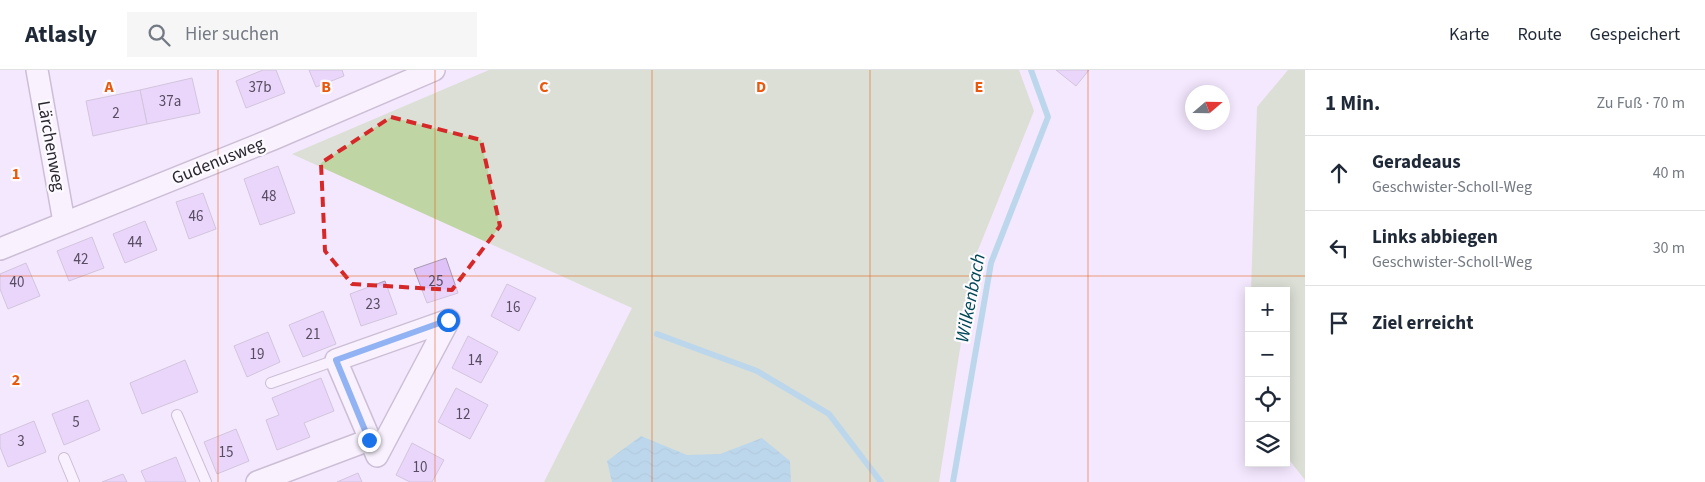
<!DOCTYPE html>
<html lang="de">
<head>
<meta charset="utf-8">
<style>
	:root { --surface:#fff; --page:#f6f6f7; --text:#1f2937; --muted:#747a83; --line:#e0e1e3 }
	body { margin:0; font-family:"Source Sans 3",sans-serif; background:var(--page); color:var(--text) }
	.controls { position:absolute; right:15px; bottom:15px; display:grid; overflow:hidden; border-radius:0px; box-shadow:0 2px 12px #0003 }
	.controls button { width:45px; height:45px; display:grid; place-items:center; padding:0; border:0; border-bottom:1px solid var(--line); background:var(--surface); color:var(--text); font:25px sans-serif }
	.compass { position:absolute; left:1185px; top:15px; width:45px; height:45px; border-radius:50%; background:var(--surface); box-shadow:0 2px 12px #0003; rotate:70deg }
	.stop { position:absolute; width:15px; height:15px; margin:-11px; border:4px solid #1a73e8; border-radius:50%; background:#fff }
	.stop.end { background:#1a73e8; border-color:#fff; box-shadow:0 1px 5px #0008 }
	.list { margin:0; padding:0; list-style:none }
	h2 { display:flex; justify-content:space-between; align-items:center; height:65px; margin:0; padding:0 20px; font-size:21px }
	h2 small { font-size:16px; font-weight:400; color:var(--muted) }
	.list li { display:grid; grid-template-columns:32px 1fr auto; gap:15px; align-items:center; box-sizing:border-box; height:75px; padding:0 20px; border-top:1px solid var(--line) }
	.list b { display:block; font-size:19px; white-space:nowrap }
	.list p { margin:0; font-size:16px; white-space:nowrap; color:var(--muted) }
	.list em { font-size:16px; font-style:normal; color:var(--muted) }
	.icon { flex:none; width:28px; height:28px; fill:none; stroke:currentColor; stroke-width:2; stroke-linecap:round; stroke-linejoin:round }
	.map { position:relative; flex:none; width:1305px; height:412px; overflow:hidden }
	header { display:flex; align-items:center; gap:30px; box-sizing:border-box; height:70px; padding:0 25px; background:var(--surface); border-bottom:1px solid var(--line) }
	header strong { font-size:24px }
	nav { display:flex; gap:28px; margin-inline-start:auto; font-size:18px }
	.search { width:350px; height:45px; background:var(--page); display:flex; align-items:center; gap:12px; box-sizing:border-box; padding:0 18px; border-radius:0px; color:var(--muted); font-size:19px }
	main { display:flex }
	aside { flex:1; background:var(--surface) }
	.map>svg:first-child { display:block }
	.green { fill:#bfd5a4 }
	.water { fill:url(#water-waves) }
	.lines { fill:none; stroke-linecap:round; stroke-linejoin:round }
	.stream { stroke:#78c4d8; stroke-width:6 }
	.building { fill:#dfc2f8; stroke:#a89ab3 }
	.service-casing { stroke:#9a8da6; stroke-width:12 }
	.minor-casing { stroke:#9a8da6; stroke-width:24 }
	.service { stroke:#fff; stroke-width:10 }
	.minor { stroke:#fff; stroke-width:21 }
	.route { stroke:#1a73e8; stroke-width:6 }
	.marked { fill:none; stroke:#d62828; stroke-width:4; stroke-dasharray:10 6; stroke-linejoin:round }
	.grid { fill:none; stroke:#e8590c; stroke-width:1; stroke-opacity:0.55 }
	.labels { text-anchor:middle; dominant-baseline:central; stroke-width:4.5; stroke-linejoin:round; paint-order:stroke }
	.number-label { font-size:15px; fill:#574c61 }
	.street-label { font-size:18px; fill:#2a252f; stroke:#fcfaff }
	.water-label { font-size:19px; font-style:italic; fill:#004856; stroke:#fcfaff }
	.grid-label { font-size:16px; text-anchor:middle; font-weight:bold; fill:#e8590c; stroke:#fcfaff; stroke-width:4.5; stroke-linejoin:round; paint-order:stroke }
</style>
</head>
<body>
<header>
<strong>Atlasly</strong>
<div class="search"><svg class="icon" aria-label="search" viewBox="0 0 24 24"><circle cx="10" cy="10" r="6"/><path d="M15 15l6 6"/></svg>Hier suchen</div>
<nav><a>Karte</a><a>Route</a><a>Gespeichert</a></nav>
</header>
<main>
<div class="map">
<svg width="1305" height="412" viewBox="0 0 1305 412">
	<defs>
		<pattern id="water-waves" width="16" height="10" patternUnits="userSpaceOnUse" patternTransform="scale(1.25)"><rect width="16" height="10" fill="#78c4d8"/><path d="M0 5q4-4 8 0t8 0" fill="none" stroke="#68a8ba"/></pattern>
	</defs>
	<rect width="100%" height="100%" fill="#f4e8fe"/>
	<g class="green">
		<polygon points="489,0 1019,0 1034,41 974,190 939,412 544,412 632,238 292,84"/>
		<polygon points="1288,0 1305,0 1305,410 1286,386 1286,221 1251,221 1257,37"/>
	</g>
	<polygon class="water" points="641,366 687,385 720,384 762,368 790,391 791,412 612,412 607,391"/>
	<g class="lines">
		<g class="stream">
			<polyline points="657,264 757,301 829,344 881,412"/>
			<polyline points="953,412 991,193 1048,47 1031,0"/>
		</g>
	</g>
	<g class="building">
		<polygon points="263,0 276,0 285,23 246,38 236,11"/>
		<polygon points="309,0 342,0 344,6 316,17"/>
		<polygon points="1056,0 1089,0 1076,16"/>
		<polygon points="192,8 200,43 147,54 140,20"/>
		<polygon points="140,20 147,54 93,66 86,31"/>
		<polygon points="278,96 295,143 260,155 244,109"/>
		<polygon points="203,123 216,159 189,169 176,132"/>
		<polygon points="145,151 157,180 125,193 113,164"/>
		<polygon points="92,167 104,198 69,211 57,181"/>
		<polygon points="446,188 458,223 427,233 414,199"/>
		<polygon points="26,193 40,226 8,239 0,219 0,204"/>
		<polygon points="385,211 397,244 361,256 350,224"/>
		<polygon points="507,214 536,228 519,261 491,246"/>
		<polygon points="323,241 336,274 303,287 289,255"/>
		<polygon points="268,262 280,292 247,307 234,276"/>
		<polygon points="468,266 498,282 481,313 452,298"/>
		<polygon points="185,290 198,322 142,344 130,313"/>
		<polygon points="321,308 334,341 304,353 310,367 277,380 266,350 279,345 272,328"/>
		<polygon points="456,318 488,335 470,369 438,352"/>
		<polygon points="88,330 100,360 64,375 52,344"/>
		<polygon points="34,351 46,382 8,397 0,377 0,365"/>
		<polygon points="236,359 249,391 217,404 204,372"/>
		<polygon points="412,373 444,390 432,412 410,412 396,405"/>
		<polygon points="176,387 186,412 146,412 141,401"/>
		<polygon points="358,403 362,412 337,412"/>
		<polygon points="123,404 127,412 102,412"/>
	</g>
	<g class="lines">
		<g class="service-casing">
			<g id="service">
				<polyline points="271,313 336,290"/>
				<polyline points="177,345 206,412"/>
				<polyline points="64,388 74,412"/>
			</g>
		</g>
		<g class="minor-casing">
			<g id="minor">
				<polyline points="37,0 64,152"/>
				<polyline points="0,179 273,69 434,0"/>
				<polygon points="449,250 377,386 336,290"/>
				<polyline points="257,412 369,370"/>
			</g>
		</g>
		<use href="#service" class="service"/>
		<use href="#minor" class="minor"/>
	</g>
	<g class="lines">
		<polyline class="route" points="369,370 336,290 448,250"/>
	</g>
	<path d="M0 0H1305V412H0ZM 391,47 L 481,70 L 500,156 L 452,220 L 352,214 L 325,181 L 321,93 Z" fill="#f4e8fe" fill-opacity=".55" fill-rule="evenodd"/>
	<path class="marked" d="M 391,47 L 481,70 L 500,156 L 452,220 L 352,214 L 325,181 L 321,93 Z"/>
	<path class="grid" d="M 218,0 L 218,412M 435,0 L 435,412M 652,0 L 652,412M 870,0 L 870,412M 1088,0 L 1088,412M 0,206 L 1305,206"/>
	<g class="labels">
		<g class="number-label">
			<text x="260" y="17">37b</text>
			<text x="170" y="31">37a</text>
			<text x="116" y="43">2</text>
			<text x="269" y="126">48</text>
			<text x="196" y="146">46</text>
			<text x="135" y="172">44</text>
			<text x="81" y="189">42</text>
			<text x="436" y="211">25</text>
			<text x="17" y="212">40</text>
			<text x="373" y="234">23</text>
			<text x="513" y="237">16</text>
			<text x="313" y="264">21</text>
			<text x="257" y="284">19</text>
			<text x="475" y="290">14</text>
			<text x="463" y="344">12</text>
			<text x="76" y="352">5</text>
			<text x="21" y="371">3</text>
			<text x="226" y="382">15</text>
			<text x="420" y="397">10</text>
		</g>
		<g class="street-label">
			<text transform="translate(51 76) rotate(80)">Lärchenweg</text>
			<text transform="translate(218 91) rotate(-22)">Gudenusweg</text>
		</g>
		<g class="water-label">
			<text transform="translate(971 228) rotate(-79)">Wilkenbach</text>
		</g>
	</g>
	<g class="grid-label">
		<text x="109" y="22">A</text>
		<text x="326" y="22">B</text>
		<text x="544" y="22">C</text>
		<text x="761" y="22">D</text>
		<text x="979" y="22">E</text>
		<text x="16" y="109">1</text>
		<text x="16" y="315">2</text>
	</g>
</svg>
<div class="controls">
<button>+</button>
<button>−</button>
<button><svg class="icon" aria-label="locate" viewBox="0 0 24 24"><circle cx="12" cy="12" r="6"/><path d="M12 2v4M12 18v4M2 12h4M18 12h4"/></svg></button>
<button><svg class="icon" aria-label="layers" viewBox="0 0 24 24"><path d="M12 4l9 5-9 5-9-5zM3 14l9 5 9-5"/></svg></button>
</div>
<svg class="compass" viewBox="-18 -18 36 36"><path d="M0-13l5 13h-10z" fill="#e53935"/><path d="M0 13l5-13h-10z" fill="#747a83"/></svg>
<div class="stop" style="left:448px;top:250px"></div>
<div class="stop end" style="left:369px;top:370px"></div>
</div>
<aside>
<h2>1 Min.<small>Zu Fuß · 70 m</small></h2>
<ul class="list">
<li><svg class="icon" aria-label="ahead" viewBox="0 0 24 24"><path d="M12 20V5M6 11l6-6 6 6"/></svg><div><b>Geradeaus</b><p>Geschwister-Scholl-Weg</p></div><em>40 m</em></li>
<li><svg class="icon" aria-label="left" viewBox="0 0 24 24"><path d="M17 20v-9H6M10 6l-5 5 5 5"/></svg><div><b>Links abbiegen</b><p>Geschwister-Scholl-Weg</p></div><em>30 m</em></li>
<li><svg class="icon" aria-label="arrive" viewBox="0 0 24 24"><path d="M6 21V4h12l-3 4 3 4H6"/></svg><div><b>Ziel erreicht</b></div></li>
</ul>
</aside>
</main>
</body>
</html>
